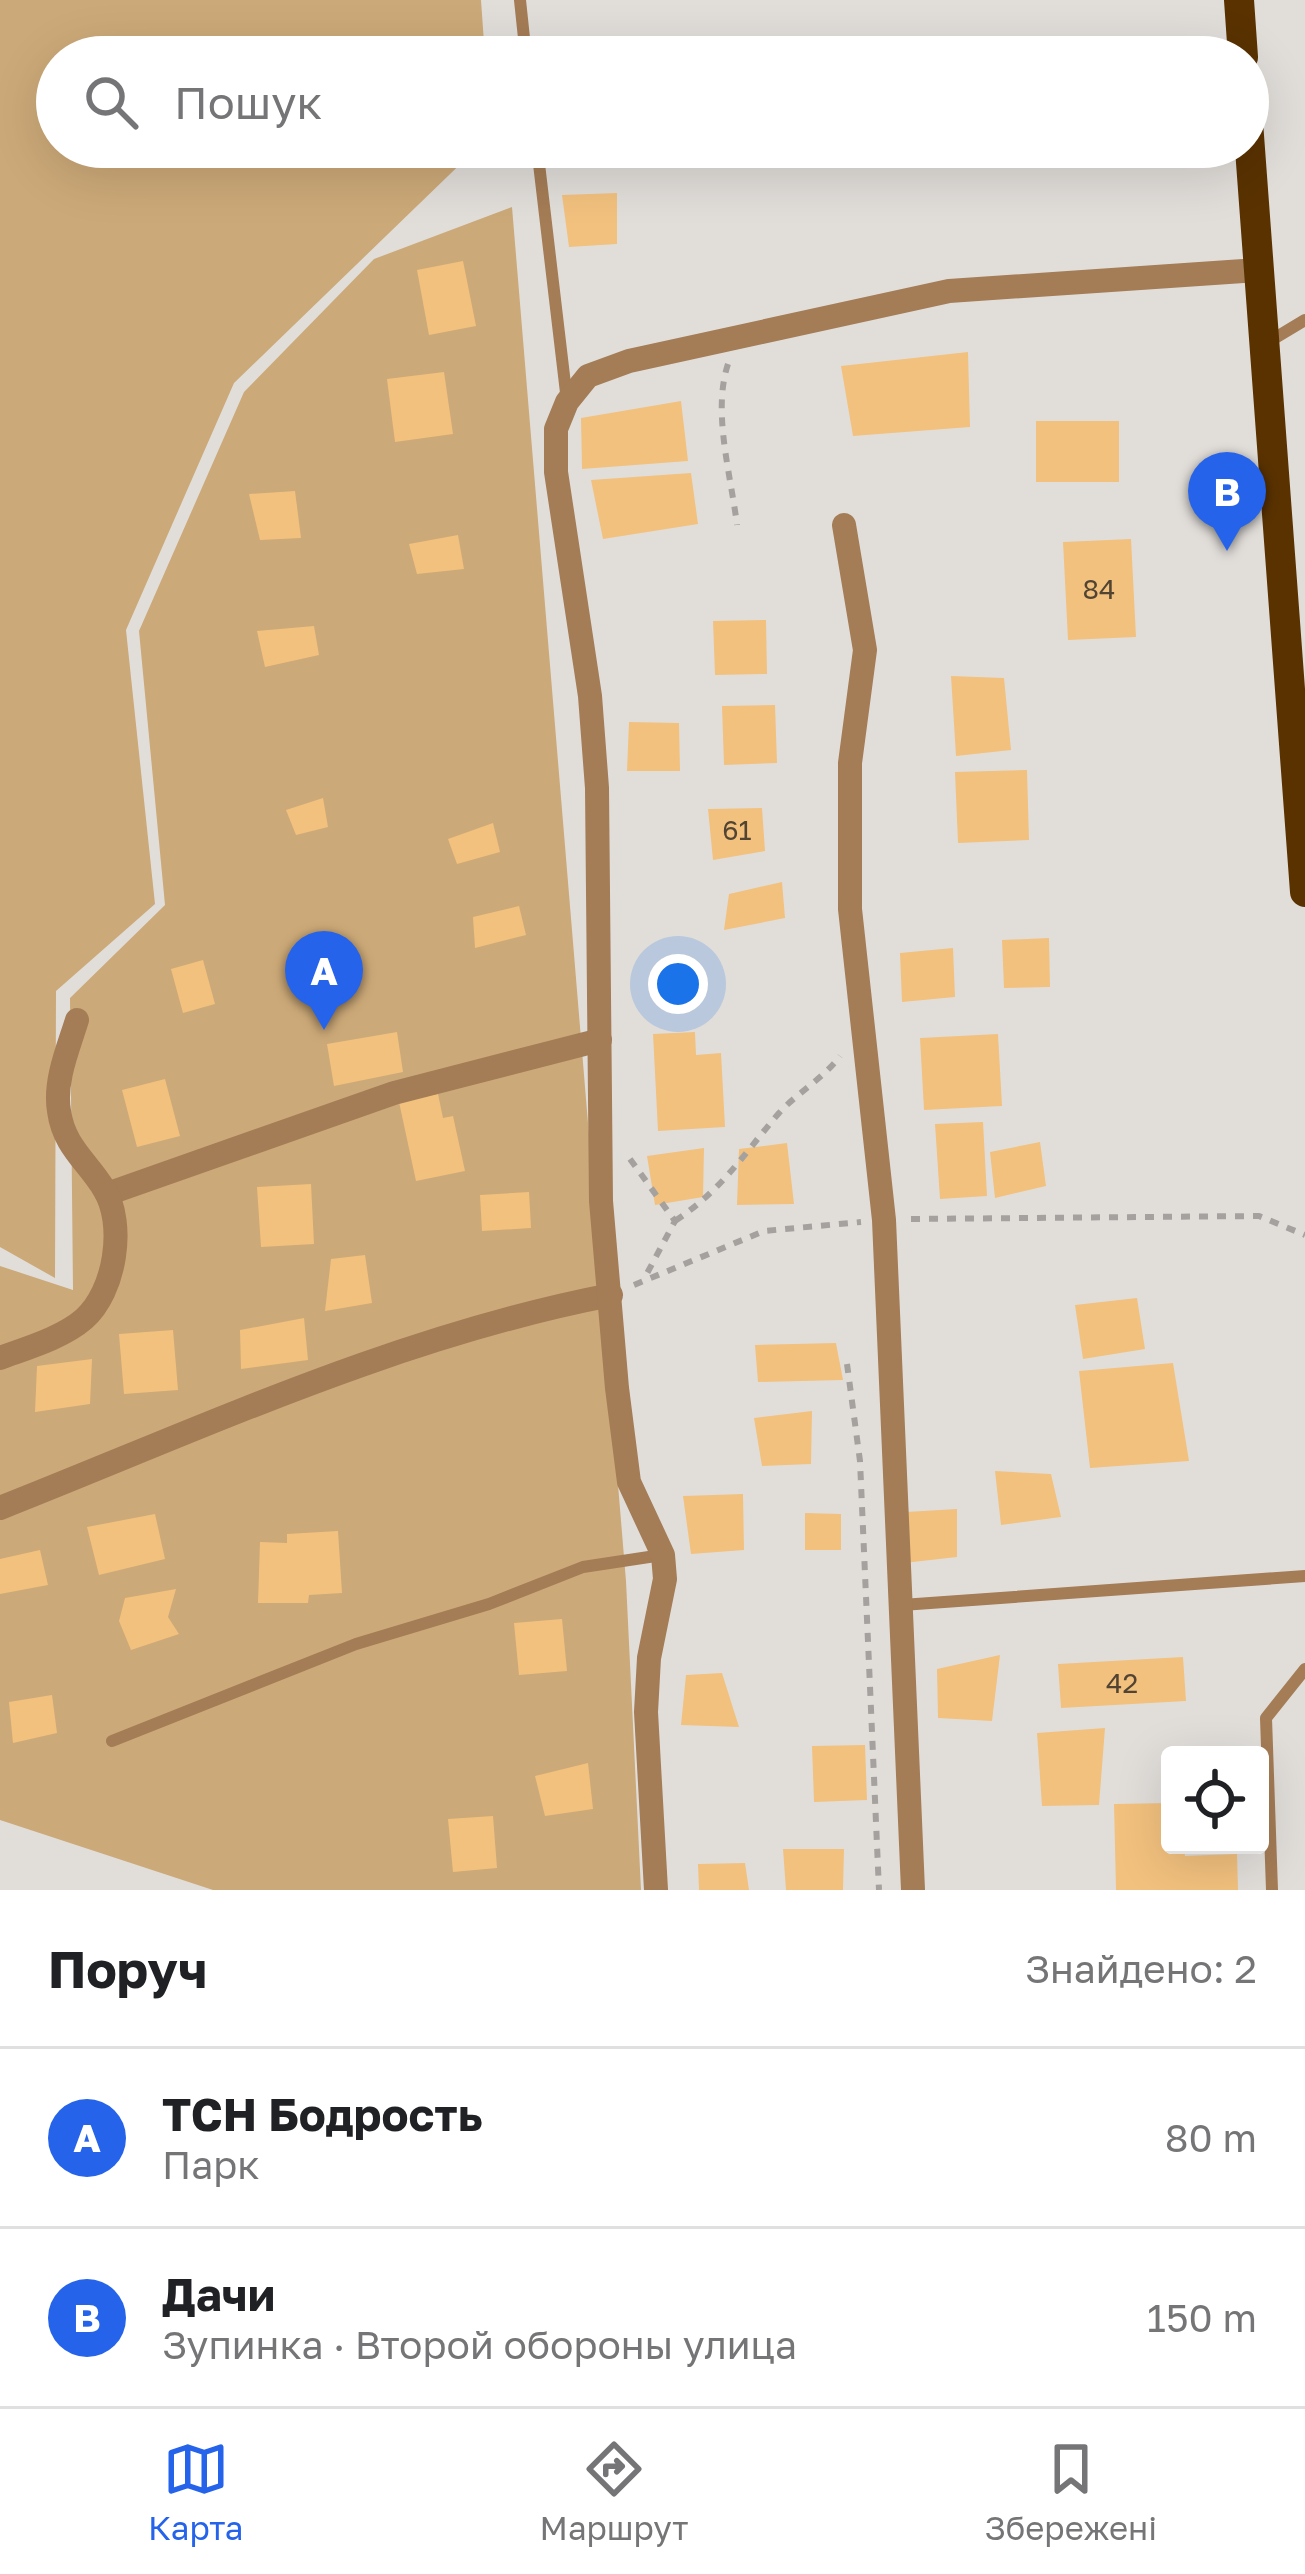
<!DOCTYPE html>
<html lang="uk">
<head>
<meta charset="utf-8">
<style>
	:root { --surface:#fff; --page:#f6f6f6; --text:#202124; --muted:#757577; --line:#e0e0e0; --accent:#2563eb }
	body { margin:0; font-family:"Golos Text",sans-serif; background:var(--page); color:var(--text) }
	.controls { position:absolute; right:36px; bottom:36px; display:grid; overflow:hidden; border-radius:12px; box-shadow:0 12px 48px #0002 }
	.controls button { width:108px; height:108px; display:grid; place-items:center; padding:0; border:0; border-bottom:3px solid var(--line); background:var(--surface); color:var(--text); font:60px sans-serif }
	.you { position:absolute; left:678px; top:984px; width:42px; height:42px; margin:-30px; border:9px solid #fff; border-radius:50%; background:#1a73e8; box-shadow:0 0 0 18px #1a73e833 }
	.badge { display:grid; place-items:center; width:78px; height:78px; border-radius:50%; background:var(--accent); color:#fff; font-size:39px; font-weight:700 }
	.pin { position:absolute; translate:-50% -99px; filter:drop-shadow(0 3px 6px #0008) }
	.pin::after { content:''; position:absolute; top:63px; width:42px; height:36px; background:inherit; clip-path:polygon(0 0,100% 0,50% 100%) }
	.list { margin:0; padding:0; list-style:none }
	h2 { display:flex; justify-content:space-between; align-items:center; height:156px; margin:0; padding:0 48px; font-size:51px }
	h2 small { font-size:39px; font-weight:400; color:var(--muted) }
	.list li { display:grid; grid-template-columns:78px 1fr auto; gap:36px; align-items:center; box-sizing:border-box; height:180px; padding:0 48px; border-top:3px solid var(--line) }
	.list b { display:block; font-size:45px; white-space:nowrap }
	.list p { margin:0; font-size:39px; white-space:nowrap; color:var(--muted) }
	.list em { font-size:39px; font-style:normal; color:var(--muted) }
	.icon { flex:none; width:66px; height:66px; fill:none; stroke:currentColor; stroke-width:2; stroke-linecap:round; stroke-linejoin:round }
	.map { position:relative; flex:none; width:1305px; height:1890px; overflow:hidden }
	.search { position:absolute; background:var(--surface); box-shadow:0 12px 48px #0002; left:36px; right:36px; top:36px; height:132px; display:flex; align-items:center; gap:30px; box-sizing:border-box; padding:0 42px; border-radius:66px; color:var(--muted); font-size:45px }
	.sheet { height:516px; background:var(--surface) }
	nav { display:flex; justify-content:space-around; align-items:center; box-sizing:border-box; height:168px; border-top:3px solid var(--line); background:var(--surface); font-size:33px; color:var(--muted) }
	nav a { display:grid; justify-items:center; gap:6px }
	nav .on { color:var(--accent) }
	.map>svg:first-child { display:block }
	.green { fill:#cca978 }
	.building { fill:#f2c17e }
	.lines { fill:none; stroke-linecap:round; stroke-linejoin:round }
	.path { stroke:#a4a19e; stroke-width:6; stroke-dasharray:9 9; stroke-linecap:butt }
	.lane { stroke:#a47c56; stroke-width:12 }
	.street { stroke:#a47c56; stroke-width:24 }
	.primary { stroke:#5a3200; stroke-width:30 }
	.labels { text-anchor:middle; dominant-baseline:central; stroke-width:10; stroke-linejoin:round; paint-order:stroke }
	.number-label { font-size:27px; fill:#524433 }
</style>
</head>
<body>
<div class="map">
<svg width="1305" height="1890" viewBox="0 0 1305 1890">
	<rect width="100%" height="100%" fill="#e1deda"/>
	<g class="green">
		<polygon points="0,0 481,0 485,57 57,57 57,147 478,147 234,383 126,630 155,904 56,991 55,1278 0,1247"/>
		<polygon points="512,207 626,1581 641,1890 213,1890 0,1820 0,1266 73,1290 70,998 165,905 139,631 244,392 374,259"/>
	</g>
	<g class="building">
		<polygon points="603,51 605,57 560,57 560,53"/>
		<polygon points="617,193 617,244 569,247 562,195"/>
		<polygon points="463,261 476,326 429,335 417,270"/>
		<polygon points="968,352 970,427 853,436 841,366"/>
		<polygon points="444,372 453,434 395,442 387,379"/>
		<polygon points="681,401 688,461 582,469 581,418"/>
		<rect x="1036" y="421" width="83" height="61"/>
		<polygon points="691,473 698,524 603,539 591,480"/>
		<polygon points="295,491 301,538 260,540 249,494"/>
		<polygon points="458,535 464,569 417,574 409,544"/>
		<polygon points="1131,539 1136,637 1068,640 1063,542"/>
		<polygon points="766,620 767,674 715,675 713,621"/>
		<polygon points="314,626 319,655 265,667 257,631"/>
		<polygon points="951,676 1004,678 1011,750 956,756"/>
		<polygon points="775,705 777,763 724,765 722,706"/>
		<polygon points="629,722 679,723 680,771 627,771"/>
		<polygon points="1027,770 1029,840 958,843 955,772"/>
		<polygon points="323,798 328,827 296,835 286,810"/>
		<polygon points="762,808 765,851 713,860 708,809"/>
		<polygon points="493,823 500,852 457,864 448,839"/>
		<polygon points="782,882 785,918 724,930 729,894"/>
		<polygon points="519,906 526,935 475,948 473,917"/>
		<polygon points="1049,938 1050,987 1004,988 1002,940"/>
		<polygon points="953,948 955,997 902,1002 900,953"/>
		<polygon points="203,960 215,1004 183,1013 171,969"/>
		<polygon points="397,1032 403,1072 334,1086 327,1044"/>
		<polygon points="695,1032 696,1055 721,1053 725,1127 658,1131 653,1034"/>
		<polygon points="998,1034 1002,1106 924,1110 920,1038"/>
		<polygon points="165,1079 180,1136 137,1147 122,1090"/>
		<polygon points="438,1094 443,1118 453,1116 465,1171 416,1181 399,1102"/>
		<polygon points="983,1122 987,1196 940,1199 935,1124"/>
		<polygon points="1040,1142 1046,1186 995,1198 990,1152"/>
		<polygon points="787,1143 794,1204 737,1205 739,1149"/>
		<polygon points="704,1148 703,1197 655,1205 647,1156"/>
		<polygon points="311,1184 314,1244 261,1247 257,1187"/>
		<polygon points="529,1192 531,1228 482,1231 480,1195"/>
		<polygon points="365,1255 372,1303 325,1311 331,1259"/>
		<polygon points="1137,1298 1145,1349 1083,1359 1075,1305"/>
		<polygon points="304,1318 308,1360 241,1369 240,1330"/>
		<polygon points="173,1330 178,1390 124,1394 119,1334"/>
		<polygon points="836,1343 843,1380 758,1382 755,1345"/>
		<polygon points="92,1359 90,1404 35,1412 37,1366"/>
		<polygon points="1173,1363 1189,1461 1090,1468 1079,1371"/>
		<polygon points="812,1411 811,1464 762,1466 754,1418"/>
		<polygon points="995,1471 1051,1474 1061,1517 1001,1525"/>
		<polygon points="743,1494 744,1550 691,1554 683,1496"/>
		<polygon points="957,1509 957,1557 904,1563 906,1512"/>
		<polygon points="805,1513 841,1514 841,1550 805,1550"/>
		<polygon points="155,1514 165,1559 99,1575 87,1527"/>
		<polygon points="338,1531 342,1593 309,1595 308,1603 258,1603 260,1542 287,1543 287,1534"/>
		<polygon points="40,1550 48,1585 0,1594 0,1559"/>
		<polygon points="176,1589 168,1617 179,1634 131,1650 119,1621 125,1598"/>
		<polygon points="562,1619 567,1671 519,1675 514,1623"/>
		<polygon points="1000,1655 992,1721 938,1718 937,1669"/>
		<polygon points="1183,1657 1186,1701 1061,1708 1058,1664"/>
		<polygon points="722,1673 739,1727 681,1725 686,1675"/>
		<polygon points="52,1695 57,1733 13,1743 9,1702"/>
		<polygon points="1105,1728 1099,1805 1042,1806 1037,1733"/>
		<polygon points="865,1745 867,1800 814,1802 812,1746"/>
		<polygon points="588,1763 593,1809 545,1816 535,1776"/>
		<polygon points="1170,1803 1170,1845 1184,1845 1185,1856 1237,1854 1238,1890 1116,1890 1114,1804"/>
		<polygon points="493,1816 497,1868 453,1872 448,1819"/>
		<polygon points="783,1849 844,1849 843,1890 786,1890"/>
		<polygon points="745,1863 749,1890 699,1890 698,1864"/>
	</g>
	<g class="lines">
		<g class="path">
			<path d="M 728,364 C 712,412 731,475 737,525"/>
			<polyline points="630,1159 675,1221 644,1279"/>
			<polyline points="911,1219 1259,1216 1305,1235"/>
			<path d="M 675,1221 C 723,1189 742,1156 779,1113 C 798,1092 823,1079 840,1056"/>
			<polyline points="634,1285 764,1231 861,1222"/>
			<polyline points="847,1364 860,1461 879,1890"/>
		</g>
		<g class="lane">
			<polyline points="520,0 526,57"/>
			<polyline points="537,147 567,401"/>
			<polyline points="1265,344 1305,320"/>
			<polyline points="902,1605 1305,1576"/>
			<polyline points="112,1741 356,1644 489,1604 583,1567 662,1555"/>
			<polyline points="1272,1890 1266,1718 1305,1669"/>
		</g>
		<g class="street">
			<polyline points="844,525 865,650 850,763 850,909 884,1220 913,1890"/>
			<polyline points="107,1194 394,1093 600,1040"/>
			<path d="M 0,1358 C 27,1348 62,1338 84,1319 C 115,1292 126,1224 104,1189 C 87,1161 64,1147 59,1111 C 54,1081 68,1049 77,1020"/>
			<path d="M 0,1508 C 200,1429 398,1336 611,1295"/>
			<polyline points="656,1890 646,1712 649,1658 665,1579 663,1555 629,1482 617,1388 601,1201 597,788 590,696 556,472 556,429 567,402 588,376 629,361 949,291 1258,270"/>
		</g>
		<g class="primary">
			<polyline points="1239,0 1243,57"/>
			<polyline points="1248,122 1305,892"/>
		</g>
	</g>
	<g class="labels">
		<g class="number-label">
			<text x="1099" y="589">84</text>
			<text x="737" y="830">61</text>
			<text x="1122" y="1683">42</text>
		</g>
	</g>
</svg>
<div class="controls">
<button><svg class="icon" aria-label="locate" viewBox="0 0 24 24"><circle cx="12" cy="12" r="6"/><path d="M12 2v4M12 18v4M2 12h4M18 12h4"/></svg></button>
</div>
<div class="you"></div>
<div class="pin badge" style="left:324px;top:1030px">A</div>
<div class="pin badge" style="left:1227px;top:551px">B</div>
<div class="search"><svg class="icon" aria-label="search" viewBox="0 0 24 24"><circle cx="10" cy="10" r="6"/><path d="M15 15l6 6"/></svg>Пошук</div>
</div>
<section class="sheet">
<h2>Поруч<small>Знайдено: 2</small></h2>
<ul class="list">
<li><span class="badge">A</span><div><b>ТСН Бодрость</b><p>Парк</p></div><em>80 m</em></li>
<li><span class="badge">B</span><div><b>Дачи</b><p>Зупинка · Второй обороны улица</p></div><em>150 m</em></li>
</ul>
</section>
<nav>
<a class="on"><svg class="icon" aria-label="map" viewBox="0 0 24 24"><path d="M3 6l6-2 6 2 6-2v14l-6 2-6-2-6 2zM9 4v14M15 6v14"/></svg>Карта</a>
<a><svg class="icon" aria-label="directions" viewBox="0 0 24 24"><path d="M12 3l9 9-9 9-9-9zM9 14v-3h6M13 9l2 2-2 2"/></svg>Маршрут</a>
<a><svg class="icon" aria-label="saved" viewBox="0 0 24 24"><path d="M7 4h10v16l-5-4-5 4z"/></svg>Збережені</a>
</nav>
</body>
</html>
